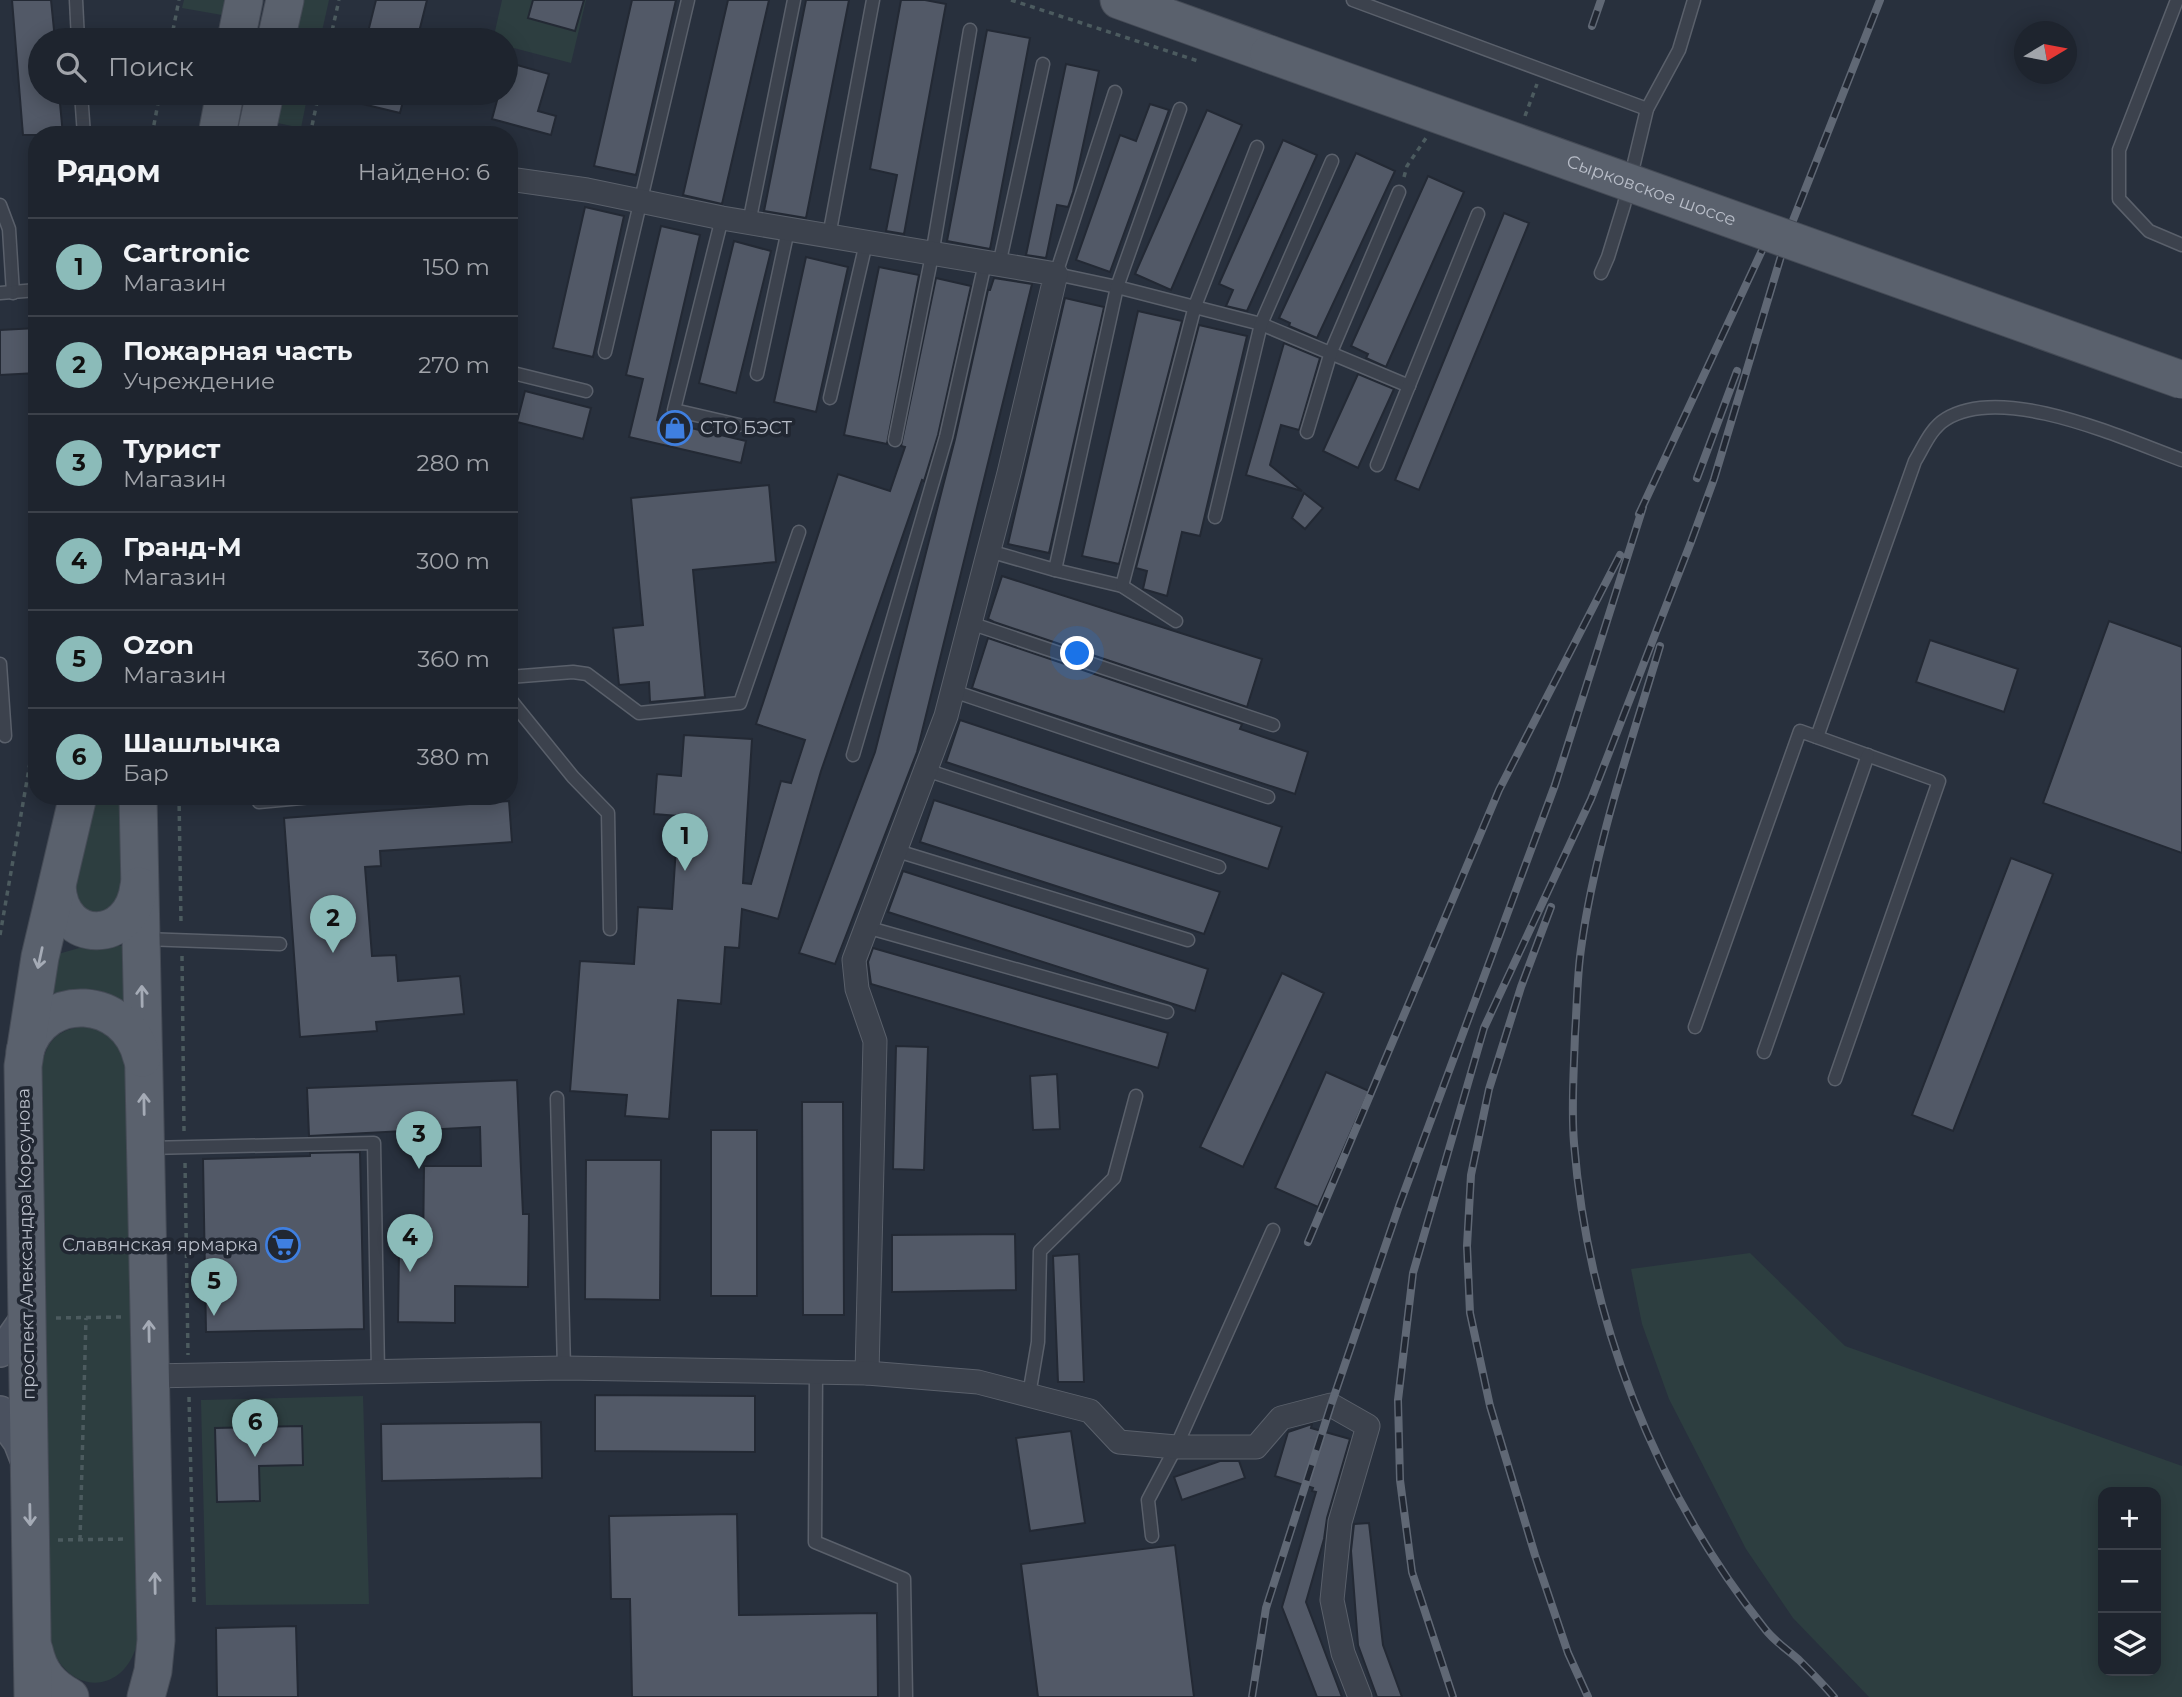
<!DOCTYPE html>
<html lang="ru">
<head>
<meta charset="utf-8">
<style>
	:root { --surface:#1e242e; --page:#262c36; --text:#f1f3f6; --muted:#a1a4aa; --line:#3c414a; --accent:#8bbbb9 }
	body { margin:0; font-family:Montserrat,sans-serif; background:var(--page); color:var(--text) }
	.controls { position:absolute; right:21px; bottom:21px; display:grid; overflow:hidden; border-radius:14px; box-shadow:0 4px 18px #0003 }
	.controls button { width:63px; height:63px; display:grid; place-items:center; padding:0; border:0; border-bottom:2px solid var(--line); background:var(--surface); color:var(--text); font:35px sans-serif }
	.compass { position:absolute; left:2014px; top:21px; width:63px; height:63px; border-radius:50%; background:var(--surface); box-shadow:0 4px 18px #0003; rotate:80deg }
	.you { position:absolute; left:1078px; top:654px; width:24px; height:24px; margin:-18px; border:5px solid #fff; border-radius:50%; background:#1a73e8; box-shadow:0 0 0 10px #1a73e833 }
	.badge { display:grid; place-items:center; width:46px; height:46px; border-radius:50%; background:var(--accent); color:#111; font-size:23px; font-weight:700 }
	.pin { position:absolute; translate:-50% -58px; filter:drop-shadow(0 2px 4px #0008) }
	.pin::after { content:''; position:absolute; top:37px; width:24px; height:21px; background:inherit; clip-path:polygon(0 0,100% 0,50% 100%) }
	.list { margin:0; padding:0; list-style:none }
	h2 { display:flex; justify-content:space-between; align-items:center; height:91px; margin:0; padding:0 28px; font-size:30px }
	h2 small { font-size:23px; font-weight:400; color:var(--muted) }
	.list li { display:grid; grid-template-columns:46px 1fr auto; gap:21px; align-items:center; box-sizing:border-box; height:98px; padding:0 28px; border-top:2px solid var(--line) }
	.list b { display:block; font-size:26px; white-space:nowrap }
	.list p { margin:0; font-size:23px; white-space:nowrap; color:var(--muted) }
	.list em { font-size:23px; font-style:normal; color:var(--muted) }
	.icon { flex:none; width:38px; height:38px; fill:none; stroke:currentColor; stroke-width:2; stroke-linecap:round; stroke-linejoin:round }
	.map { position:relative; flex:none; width:2182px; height:1697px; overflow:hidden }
	.search { position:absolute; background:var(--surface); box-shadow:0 4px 18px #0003; left:28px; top:28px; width:490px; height:77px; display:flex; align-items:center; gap:18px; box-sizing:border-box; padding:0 24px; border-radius:38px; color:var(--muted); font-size:26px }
	.panel { position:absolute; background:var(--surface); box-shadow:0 4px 18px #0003; left:28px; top:126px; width:490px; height:679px; border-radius:28px }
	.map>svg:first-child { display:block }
	.green { fill:#2d3e40; fill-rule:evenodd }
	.building { fill:#525967; stroke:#232934; stroke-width:2 }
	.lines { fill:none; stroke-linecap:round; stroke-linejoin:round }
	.lane-casing { stroke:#5a606b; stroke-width:15 }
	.street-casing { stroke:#5a606b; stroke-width:25 }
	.secondary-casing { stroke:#5a606b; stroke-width:36 }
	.primary-casing { stroke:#454b56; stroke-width:39 }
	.path { stroke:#4c5b5f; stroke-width:3.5; stroke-dasharray:5 5; stroke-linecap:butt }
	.lane { stroke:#3c424d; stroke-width:12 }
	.street { stroke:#3c424d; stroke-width:23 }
	.secondary { stroke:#4a515f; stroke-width:33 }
	.primary { stroke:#5a616d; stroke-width:37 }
	.rail-casing { stroke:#606875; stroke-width:8 }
	.rail { stroke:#212732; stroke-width:5; stroke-dasharray:16; stroke-linecap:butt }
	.primary-bridge-casing { stroke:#454b56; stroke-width:39; stroke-linecap:butt }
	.primary-bridge { stroke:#5a616d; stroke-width:37 }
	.oneway { stroke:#a5abb6 }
	.labels { text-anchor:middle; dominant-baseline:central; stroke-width:7; stroke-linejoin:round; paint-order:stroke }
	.street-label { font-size:18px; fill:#b8bdc8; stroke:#212732 }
	.poi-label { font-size:18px; fill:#b8bdc8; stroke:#212732; text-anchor:start }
</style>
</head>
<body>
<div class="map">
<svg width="2182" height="1697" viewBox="0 0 2182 1697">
	<rect width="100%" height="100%" fill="#28303d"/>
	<g class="green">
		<polygon points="184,0 227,0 222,15 182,8"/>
		<polygon points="299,0 329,0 320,40 291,40"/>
		<polygon points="502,0 586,0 571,63 506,46 506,40 493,40"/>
		<polygon points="279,93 308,93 301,128 273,122"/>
		<polygon points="89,796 122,796 125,894 121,905 93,919 70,898"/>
		<path d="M 90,945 L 127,946 L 128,1006 C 100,984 83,986 50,998 L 58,954 Z"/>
		<path d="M 82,1026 C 109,1030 119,1040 125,1066 L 138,1639 C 127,1697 64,1697 50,1640 L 41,1068 C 47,1041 55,1032 82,1026 Z"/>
		<path d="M 1750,1253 L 1845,1346 L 2182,1466 L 2182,1697 L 1869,1697 L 1793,1618 L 1746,1549 L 1669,1399 L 1642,1324 L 1631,1269 ZM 2103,1492 L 2156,1492 L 2156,1671 L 2103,1671 Z"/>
		<polygon points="363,1396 369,1604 206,1605 201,1400"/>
	</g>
	<g class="building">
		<polygon points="12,0 51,0 55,40 40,40 40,93 59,93 63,135 23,135"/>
		<polygon points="376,0 427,0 417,40 366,40"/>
		<polygon points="533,0 584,0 575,31 528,18"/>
		<polygon points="632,0 676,0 636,175 594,166"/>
		<polygon points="728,0 769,0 722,204 683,195"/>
		<polygon points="806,0 849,0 806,218 764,211"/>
		<polygon points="901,0 925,0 946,4 904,234 886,231 897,175 870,169"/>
		<polygon points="987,30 1030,38 990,249 947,241"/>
		<polygon points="506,62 549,74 538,111 556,116 551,135 492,119 499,93 506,93"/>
		<polygon points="1066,64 1099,71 1073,192 1068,207 1057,205 1046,258 1026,255"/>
		<polygon points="343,93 405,93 400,113 342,99"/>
		<polygon points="1150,104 1169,110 1110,272 1076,260 1120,135 1136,141"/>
		<polygon points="1207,110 1242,125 1171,290 1135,274"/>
		<polygon points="1283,140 1317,155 1247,311 1226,306 1233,290 1219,284"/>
		<polygon points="1356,153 1395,171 1317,338 1289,326 1290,323 1279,318"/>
		<polygon points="1428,176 1464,192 1386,367 1366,358 1368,354 1351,346"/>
		<polygon points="585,207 624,216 593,357 553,348"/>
		<polygon points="1504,213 1529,223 1419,490 1395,480"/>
		<polygon points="661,226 700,235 657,420 746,441 741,463 629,437 643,379 626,375"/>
		<polygon points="734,241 771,251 736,393 699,383"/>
		<polygon points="806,257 848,267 816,412 774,402"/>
		<polygon points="879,267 919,275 887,444 844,435"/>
		<polygon points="936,278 971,286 938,435 924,481 922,480 821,771 778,919 742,909 739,948 725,947 721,1004 678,1000 669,1119 625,1116 627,1095 570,1091 580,961 634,964 638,907 672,909 678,816 654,814 657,774 681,776 684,735 752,739 743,883 751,884 781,781 791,783 805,740 756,724 838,474 890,491 905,447 901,446"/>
		<polygon points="994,278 1032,284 917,752 835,964 799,953 875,752 955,439 988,290 990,290"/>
		<polygon points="1065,298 1104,307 1049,553 1008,544"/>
		<polygon points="1138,311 1182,321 1119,564 1082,556"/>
		<polygon points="1199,325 1247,336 1200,536 1182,532 1167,596 1143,589 1147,571 1136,568"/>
		<polygon points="37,328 37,373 0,375 0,330"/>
		<polygon points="1284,343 1320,358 1299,430 1281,425 1270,465 1302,491 1246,475"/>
		<polygon points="1358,374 1394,389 1358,468 1323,451"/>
		<polygon points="525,391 591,408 583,439 517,422"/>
		<polygon points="769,485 776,562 693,570 705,697 650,702 649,682 619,685 613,628 643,625 631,498"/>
		<polygon points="1304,493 1323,508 1305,529 1292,518"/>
		<polygon points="1002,576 1262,659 1247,707 994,622 988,619"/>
		<polygon points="2109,621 2182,647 2182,853 2043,803"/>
		<polygon points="988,638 1242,724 1240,729 1308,752 1295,794 972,688"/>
		<polygon points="1930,640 2018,669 2004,712 1916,682"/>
		<polygon points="960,720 1282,827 1268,869 946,762"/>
		<polygon points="934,800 1220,892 1204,934 920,842"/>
		<polygon points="509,801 512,842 380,851 381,866 365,867 372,956 396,955 398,981 460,976 464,1014 376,1022 377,1031 300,1037 284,818"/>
		<polygon points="2011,858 2053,874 1953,1131 1912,1115"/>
		<polygon points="903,871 1208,969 1195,1011 888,912"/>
		<polygon points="873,948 1168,1033 1158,1068 871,984 868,962"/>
		<polygon points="1282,973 1324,993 1243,1167 1200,1147"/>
		<polygon points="896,1046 928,1047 924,1170 893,1169"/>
		<polygon points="1326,1072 1369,1091 1318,1207 1275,1188"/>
		<polygon points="1057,1074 1060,1129 1033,1130 1030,1076"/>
		<polygon points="517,1080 523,1214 529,1214 528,1287 455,1286 455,1323 398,1322 399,1252 423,1252 424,1166 481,1166 480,1127 309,1136 307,1088"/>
		<polygon points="802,1102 843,1102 844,1315 803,1315"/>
		<rect x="711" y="1130" width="46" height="166"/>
		<polygon points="360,1152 364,1329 206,1332 203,1159 310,1156 310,1153"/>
		<polygon points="586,1160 661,1160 660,1300 585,1299"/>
		<polygon points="1015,1234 1016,1290 892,1292 892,1235"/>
		<polygon points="1079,1254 1084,1382 1058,1382 1053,1256"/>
		<polygon points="595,1395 755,1396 755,1452 595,1451"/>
		<polygon points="541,1422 542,1478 382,1481 381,1424"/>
		<polygon points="1312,1424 1311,1428 1350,1439 1327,1518 1324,1539 1306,1602 1342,1697 1317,1697 1282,1607 1316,1492 1312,1491 1313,1488 1275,1476 1288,1432"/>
		<polygon points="302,1426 303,1465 259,1466 260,1501 217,1502 215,1428"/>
		<polygon points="1071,1431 1085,1523 1030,1531 1016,1438"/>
		<polygon points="1220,1461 1239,1461 1245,1478 1182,1500 1174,1477"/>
		<polygon points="737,1514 739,1615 877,1613 878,1697 632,1697 630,1599 611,1599 609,1516"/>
		<polygon points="1369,1523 1383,1645 1402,1697 1377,1697 1358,1645 1351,1551 1354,1524"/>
		<polygon points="1175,1545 1194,1697 1038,1697 1021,1564"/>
		<polygon points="296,1626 298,1697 217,1697 216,1628"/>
	</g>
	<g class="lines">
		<g class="lane-casing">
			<g id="lane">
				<polyline points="76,0 78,40"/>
				<polyline points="1353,0 1647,109"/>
				<polyline points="2177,0 2119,150 2119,199 2149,231 2182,245"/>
				<polyline points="1115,92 1056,274 1117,287 1261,324 1409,386"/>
				<polyline points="81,93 84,135"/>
				<polyline points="0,205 9,229 13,293"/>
				<polyline points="722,218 674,410 739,425"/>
				<polyline points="749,223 794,0"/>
				<polyline points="829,236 873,0"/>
				<polyline points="999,265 1043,64"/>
				<polyline points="1601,273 1608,257 1624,205 1647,109 1679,50 1694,0"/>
				<polyline points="0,293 37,290"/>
				<polyline points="605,352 688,0"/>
				<polyline points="509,372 586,391"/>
				<polyline points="757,374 788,230"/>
				<polyline points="830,398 866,243"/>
				<polyline points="1307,432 1331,352 1399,192"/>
				<polyline points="895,440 932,255 970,30"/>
				<polyline points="1377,465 1478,214"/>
				<polyline points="1215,517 1261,324 1332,161"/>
				<polyline points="989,551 1055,570 1122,586 1176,621"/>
				<polyline points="1055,570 1117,287 1180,109"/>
				<polyline points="1122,586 1195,306 1257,147"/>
				<polyline points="970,623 1273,725"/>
				<polyline points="0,664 5,736"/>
				<polyline points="509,677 573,672 587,674 639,713 740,703 799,532"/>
				<polyline points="953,691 1268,797"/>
				<polyline points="509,698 573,777 608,813 610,929"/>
				<path d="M 1817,737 L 1915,461 C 1924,446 1931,428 1946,419 C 2004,383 2124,439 2182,460"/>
				<polyline points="853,755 946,437 985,263"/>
				<polyline points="926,770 1219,867"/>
				<polyline points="258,796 259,802 322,796"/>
				<polyline points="894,850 1188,940"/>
				<polyline points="866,927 1167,1012"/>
				<polyline points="144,939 280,944"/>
				<polyline points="1695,1027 1800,731 1939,781 1835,1079"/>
				<polyline points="1764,1052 1868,755"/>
				<polyline points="557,1098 564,1368"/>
				<polyline points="148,1148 374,1143 378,1372"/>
				<polyline points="816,1371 815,1542 904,1579 906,1697"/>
				<polyline points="1029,1395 1038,1342 1040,1251 1114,1178 1136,1096"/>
				<polyline points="1152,1536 1148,1500 1176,1447 1273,1230"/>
			</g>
		</g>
		<g class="street-casing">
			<g id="street">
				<polyline points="509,179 587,190 722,218 1056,274 1009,473 946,716 854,960 857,989 875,1041 867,1373"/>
				<polyline points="150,1376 564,1368 867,1373 978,1382 1090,1411 1119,1442 1176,1447 1256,1447 1281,1418 1331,1405 1368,1426 1340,1522 1332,1600 1343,1653 1360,1697"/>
			</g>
		</g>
		<g class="secondary-casing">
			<g id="secondary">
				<polyline points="0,1350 11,1342 27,1319"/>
				<polyline points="0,1413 20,1441 29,1464"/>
			</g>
		</g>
		<g class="primary-casing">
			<g id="primary">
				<polyline points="1119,0 1269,54"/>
				<polyline points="236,40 244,0"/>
				<polyline points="276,40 285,0"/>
				<polyline points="217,135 225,93"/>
				<polyline points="256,135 265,93"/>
				<polyline points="138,796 156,1640 153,1671 146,1697"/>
				<path d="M 57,887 C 61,946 132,945 139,886"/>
				<path d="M 25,1051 C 43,990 127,995 142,1058"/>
				<path d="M 34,1650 C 39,1673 50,1686 70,1697"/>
				<polyline points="33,1697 23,1066 40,957 78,796"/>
			</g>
		</g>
		<g class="path">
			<polyline points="1011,0 1198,61"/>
			<polyline points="171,40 179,0"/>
			<polyline points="330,40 339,0"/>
			<polyline points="1525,116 1537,84"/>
			<polyline points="152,135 160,93"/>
			<polyline points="310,135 319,93"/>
			<polyline points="1404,177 1407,166 1426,138"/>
			<polyline points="179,796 181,924"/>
			<polyline points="0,935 34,740"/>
			<polyline points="182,956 184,1131"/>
			<polyline points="185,1163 188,1355"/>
			<polyline points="56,1318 122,1317"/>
			<polyline points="189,1397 194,1602"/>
			<polyline points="58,1540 127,1539"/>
			<polyline points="80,1540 86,1318"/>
		</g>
		<use href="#lane" class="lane"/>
		<use href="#street" class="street"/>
		<use href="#secondary" class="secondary"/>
		<use href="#primary" class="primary"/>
		<g class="rail-casing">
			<g id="rail">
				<polyline points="1592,26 1601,0"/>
				<polyline points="1697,478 1737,371"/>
				<polyline points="1639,514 1772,229"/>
				<path d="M 1660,646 C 1630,746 1595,846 1581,949 C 1577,977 1577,1006 1575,1034 C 1574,1070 1571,1107 1574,1143 C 1588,1319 1655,1491 1765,1629 C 1774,1641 1788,1650 1799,1660 C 1811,1672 1823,1684 1834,1697"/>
				<polyline points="1551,907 1521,987 1489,1089 1471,1175 1467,1246 1470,1313 1490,1406 1535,1555 1568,1653 1588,1697"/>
				<polyline points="1308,1242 1499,790 1620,555"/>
				<polyline points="1252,1697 1266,1608 1331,1405 1399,1206 1555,785 1643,507"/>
				<polyline points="1453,1697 1412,1572 1400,1480 1398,1400 1413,1273 1484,1028 1591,799 1691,542 1714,479 1788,233 1880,0"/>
			</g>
		</g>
		<use href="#rail" class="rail"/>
		<g class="primary-bridge-casing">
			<g id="primary-bridge">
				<path id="s1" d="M 1269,54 L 2182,380"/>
			</g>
		</g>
		<use href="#primary-bridge" class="primary-bridge"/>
	</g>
	<defs><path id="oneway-shaft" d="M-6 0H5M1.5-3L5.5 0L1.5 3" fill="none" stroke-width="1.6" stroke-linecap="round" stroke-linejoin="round" transform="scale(1.75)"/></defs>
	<g class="oneway">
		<use href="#oneway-shaft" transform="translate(40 958) rotate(102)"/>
		<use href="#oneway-shaft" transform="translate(142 996) rotate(-91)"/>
		<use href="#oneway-shaft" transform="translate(144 1104) rotate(-91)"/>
		<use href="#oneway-shaft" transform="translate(149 1331) rotate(-91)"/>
		<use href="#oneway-shaft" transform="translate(30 1515) rotate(89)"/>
		<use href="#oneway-shaft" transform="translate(155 1583) rotate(-91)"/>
	</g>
	<defs>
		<g id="shop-ring" transform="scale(1.75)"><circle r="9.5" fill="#212732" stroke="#3f7fe0" stroke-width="1.5"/><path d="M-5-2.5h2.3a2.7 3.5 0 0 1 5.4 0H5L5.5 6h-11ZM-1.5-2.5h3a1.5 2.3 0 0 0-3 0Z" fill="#3f7fe0"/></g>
		<g id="supermarket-ring" transform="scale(1.75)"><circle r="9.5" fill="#212732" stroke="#3f7fe0" stroke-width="1.5"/><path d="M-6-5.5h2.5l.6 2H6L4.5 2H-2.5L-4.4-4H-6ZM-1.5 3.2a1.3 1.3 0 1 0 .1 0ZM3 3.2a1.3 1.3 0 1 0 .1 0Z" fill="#3f7fe0"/></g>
	</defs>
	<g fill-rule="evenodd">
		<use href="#shop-ring" x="675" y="428"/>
		<use href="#supermarket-ring" x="283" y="1245"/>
	</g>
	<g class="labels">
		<g class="street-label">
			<text stroke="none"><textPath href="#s1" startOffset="406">Сырковское шоссе</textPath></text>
			<text transform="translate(26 1244) rotate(-91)">проспект Александра Корсунова</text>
		</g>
		<g class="poi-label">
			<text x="700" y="428">СТО БЭСТ</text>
			<text x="258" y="1245" text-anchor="end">Славянская ярмарка</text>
		</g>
	</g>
</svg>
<div class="controls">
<button>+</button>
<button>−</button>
<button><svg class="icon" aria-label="layers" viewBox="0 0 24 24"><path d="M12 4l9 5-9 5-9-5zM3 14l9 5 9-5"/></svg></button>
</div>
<svg class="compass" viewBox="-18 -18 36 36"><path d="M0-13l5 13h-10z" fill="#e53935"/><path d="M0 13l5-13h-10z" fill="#a1a4aa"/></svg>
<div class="you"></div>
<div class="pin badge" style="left:685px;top:871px">1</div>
<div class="pin badge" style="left:333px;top:953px">2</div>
<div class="pin badge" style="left:419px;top:1169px">3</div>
<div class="pin badge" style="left:410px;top:1272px">4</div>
<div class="pin badge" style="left:214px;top:1316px">5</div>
<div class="pin badge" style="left:255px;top:1457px">6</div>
<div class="search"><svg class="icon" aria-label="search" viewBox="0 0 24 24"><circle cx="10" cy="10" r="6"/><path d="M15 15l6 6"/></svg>Поиск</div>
<section class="panel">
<h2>Рядом<small>Найдено: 6</small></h2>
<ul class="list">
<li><span class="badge">1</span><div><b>Cartronic</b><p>Магазин</p></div><em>150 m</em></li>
<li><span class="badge">2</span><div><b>Пожарная часть</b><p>Учреждение</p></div><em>270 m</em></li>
<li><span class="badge">3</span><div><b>Турист</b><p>Магазин</p></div><em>280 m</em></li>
<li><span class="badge">4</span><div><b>Гранд-М</b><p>Магазин</p></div><em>300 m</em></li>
<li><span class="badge">5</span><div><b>Ozon</b><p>Магазин</p></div><em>360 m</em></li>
<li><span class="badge">6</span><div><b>Шашлычка</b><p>Бар</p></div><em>380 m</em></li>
</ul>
</section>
</div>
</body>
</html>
